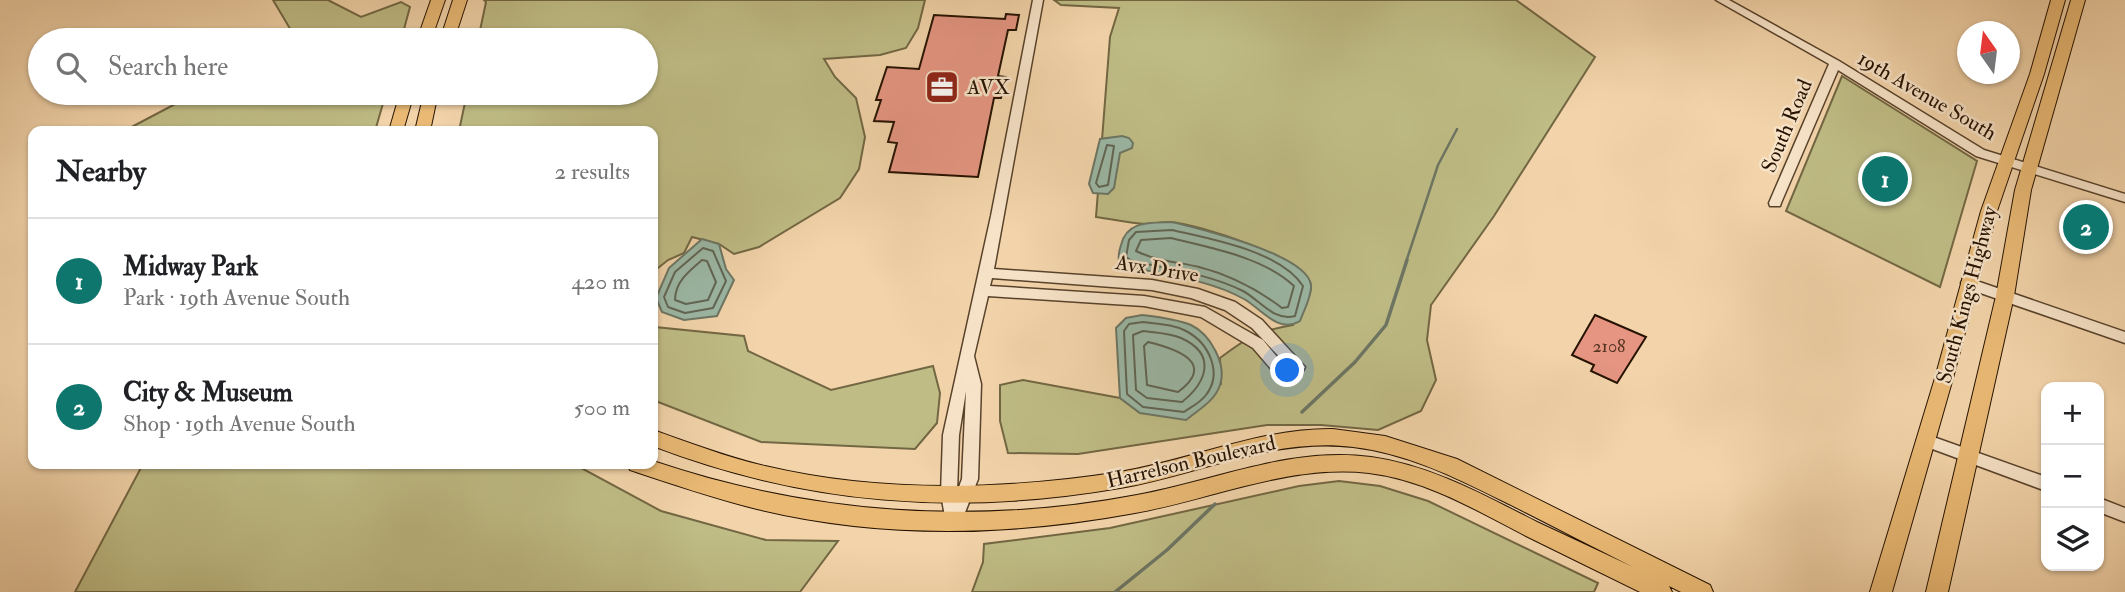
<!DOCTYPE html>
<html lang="en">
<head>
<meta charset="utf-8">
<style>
	:root { --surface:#fff; --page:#f6f6f6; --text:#202124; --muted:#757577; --line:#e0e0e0; --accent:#0f766e }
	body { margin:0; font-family:"IM FELL Double Pica",serif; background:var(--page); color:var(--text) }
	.controls { position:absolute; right:21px; bottom:21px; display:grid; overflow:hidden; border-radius:14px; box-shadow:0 2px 5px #0004 }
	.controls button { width:63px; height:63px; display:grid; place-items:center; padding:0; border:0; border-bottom:2px solid var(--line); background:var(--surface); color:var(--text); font:35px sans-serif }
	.compass { position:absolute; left:1957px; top:21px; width:63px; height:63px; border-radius:50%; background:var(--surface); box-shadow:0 2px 5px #0004; rotate:346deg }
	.you { position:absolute; left:1288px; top:371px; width:24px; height:24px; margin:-18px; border:5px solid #fff; border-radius:50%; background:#1a73e8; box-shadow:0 0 0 10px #1a73e833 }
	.badge { display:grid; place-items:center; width:46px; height:46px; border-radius:50%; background:var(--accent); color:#fff; font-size:23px; font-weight:700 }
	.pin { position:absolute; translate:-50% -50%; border:4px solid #fff; box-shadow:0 2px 7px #0006 }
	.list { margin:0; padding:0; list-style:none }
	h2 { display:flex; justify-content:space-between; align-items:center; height:91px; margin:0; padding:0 28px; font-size:30px }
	h2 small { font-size:23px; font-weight:400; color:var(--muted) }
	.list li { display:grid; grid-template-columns:46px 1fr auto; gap:21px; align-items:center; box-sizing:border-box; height:126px; padding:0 28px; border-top:2px solid var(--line) }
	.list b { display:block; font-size:26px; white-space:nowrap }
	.list p { margin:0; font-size:23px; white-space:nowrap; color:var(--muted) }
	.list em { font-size:23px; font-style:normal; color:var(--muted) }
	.icon { flex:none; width:38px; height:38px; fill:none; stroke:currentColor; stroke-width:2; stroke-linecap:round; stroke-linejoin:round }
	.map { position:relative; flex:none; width:2125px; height:592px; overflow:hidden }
	.search { position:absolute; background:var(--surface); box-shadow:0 2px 5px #0004; left:28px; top:28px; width:630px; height:77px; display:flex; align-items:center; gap:18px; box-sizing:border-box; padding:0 24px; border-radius:38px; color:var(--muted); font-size:26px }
	.panel { position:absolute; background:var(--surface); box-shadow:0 2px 5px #0004; left:28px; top:126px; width:630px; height:343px; border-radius:14px }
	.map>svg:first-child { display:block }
	.green { fill:#bfbc85; stroke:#726743; stroke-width:2 }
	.water { fill:#9bb8a6; stroke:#6c7664; stroke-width:2 }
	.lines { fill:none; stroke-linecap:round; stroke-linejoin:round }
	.shore { stroke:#606554; stroke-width:2 }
	.stream-far1 { stroke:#6c7664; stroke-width:2.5 }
	.stream { stroke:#6c7664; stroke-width:3.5 }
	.building { fill:#e59582; stroke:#251201; stroke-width:2 }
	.minor-casing { stroke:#58422b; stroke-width:3 }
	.major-casing { stroke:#251201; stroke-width:2 }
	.minor { fill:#f7e3c8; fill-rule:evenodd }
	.major { fill:#eaba75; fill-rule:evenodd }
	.labels { text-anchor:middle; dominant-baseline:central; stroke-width:5; stroke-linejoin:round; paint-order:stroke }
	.number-label { font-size:18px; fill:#553321 }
	.poi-label { font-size:21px; fill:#251201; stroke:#f7e3c8; text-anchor:start }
	.street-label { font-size:21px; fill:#251201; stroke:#f7e3c8 }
</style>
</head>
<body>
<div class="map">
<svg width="2125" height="592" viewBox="0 0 2125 592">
	<rect width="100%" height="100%" fill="#f3d4aa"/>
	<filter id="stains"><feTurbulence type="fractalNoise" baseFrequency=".00286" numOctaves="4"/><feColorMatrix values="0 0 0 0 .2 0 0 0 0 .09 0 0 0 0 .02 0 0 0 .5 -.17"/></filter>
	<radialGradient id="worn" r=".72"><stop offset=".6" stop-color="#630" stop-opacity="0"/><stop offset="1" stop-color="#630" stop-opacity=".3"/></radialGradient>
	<g class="green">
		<polygon points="273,0 328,0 361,17 401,2 410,7 401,40 292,40 295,37"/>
		<polygon points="484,0 925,0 918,28 906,48 880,55 824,59 835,77 856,98 865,137 859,169 840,198 759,247 734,254 719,244 692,237 684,253 668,260 653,272 653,131 459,131 467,93 646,93 646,40 478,40 486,2"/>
		<path d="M 1054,0 L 1516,0 L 1595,57 L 1494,216 L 1431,305 L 1427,340 L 1436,380 L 1421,411 L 1378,430 L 1321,425 L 1267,425 L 1078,454 L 1008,453 L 1000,421 L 1000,385 L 1023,380 L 1120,398 L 1140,413 L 1221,384 L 1220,358 C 1248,337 1257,331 1293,325 C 1299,314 1311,299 1311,286 C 1309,258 1198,225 1172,222 C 1163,222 1154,224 1145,224 C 1129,223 1112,219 1096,217 L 1110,37 L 1119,8 L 1061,5 Z"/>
		<polygon points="1842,76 1977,161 1940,287 1786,211"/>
		<polygon points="196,93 386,93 375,131 124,131"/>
		<polygon points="653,323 655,327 744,336 748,351 831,390 933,366 940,393 937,423 915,449 761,442 653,400"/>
		<polygon points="143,464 574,464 661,511 766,540 838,541 800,592 75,592"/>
		<polygon points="1339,481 1380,486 1428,501 1598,583 1594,592 972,592 983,562 984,544 1110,528 1299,486"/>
	</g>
	<g class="water">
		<polygon points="1122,136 1129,138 1133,143 1132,148 1120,153 1114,188 1108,194 1093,193 1089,184 1100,139"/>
		<path d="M 1172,222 C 1200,229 1307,254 1311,285 C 1312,296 1304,310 1300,321 C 1278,334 1263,310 1244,299 C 1210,280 1167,275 1129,267 L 1119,261 C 1118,255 1119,251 1121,245 C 1127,220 1151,223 1172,222 Z"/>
		<polygon points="702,239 719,244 726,269 734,280 717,316 684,320 662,312 656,298 669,268"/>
		<path d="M 1142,315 C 1158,317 1176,319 1191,325 C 1210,334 1227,364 1220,385 C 1215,401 1198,410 1186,420 L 1140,413 L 1120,398 L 1116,328 L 1126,318 Z"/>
	</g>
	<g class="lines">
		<g class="shore">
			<polygon points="1107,145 1114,146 1108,185 1099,187 1096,183"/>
			<path d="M 1172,230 C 1211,239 1280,251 1303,286 L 1295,316 C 1274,322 1260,300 1243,291 C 1209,274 1169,269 1132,261 L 1126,257 L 1129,240 L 1136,232 Z"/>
			<path d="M 1171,238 C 1211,248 1263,257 1294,286 L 1288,307 L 1282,308 C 1257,289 1230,275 1199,267 C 1178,262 1156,261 1136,251 L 1141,240 Z"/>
			<polygon points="703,248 713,251 726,281 713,308 685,313 668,307 664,297 675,272"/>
			<path d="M 702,260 L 707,261 L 716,282 L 708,300 L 686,304 L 675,300 C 675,282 689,271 702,260 Z"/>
			<path d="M 1143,322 C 1157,324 1173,324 1186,331 C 1209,343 1223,373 1206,395 C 1200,403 1191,407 1184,412 L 1143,407 L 1127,394 L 1124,331 L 1129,324 Z"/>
			<path d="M 1143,331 C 1156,333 1169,333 1181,338 C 1217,354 1207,382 1182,402 L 1147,398 L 1136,390 L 1133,335 Z"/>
			<path d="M 1148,342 C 1177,349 1217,363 1178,392 L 1147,385 L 1144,346 Z"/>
		</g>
		<polyline class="stream-far1" points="1406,262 1438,165 1457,129"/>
		<g class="stream">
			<polyline points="1302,412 1355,362 1386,325 1407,260"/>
			<polyline points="1115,592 1167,550 1215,504"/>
		</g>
	</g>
	<g class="building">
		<polygon points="1006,14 1019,15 1016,30 1008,30 998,76 1006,77 1001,98 994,98 978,177 889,172 897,143 888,142 894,122 874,121 881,100 876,100 887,67 919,69 934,15 1005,19"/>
		<polygon points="1595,315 1646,337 1617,383 1591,371 1594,365 1572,355"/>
	</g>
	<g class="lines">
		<g class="minor-casing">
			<g id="minor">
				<path d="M 1033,0 L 1043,0 L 994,269 L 1152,280 L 1198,289 L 1235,302 L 1262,320 L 1305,367 L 1303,371 L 1293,371 L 1252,328 L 1225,310 L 1191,298 L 1152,290 L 992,278 L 990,286 L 1144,296 L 1205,307 L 1263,340 L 1291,374 L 1289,378 L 1279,378 L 1253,348 L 1201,317 L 1144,306 L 988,296 L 974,356 L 981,384 L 978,479 L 959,528 L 953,530 L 947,528 L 941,494 L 943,435 L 991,216 ZM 966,391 L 962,479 L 957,492 L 959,435 Z"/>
				<polygon points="1716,0 1729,0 1839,61 1984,150 2125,194 2125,202 1976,156 1838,70 1781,203 1780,206 1770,206 1769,203 1829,64"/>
				<polygon points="1968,278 2125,332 2125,343 1963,287 1961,283 1963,279"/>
				<polygon points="1925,434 2046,477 2046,491 1919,444 1917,440 1919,436"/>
				<polygon points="2099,498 2125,508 2125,522 2099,512"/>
			</g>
		</g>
		<g class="major-casing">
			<g id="major">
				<polygon points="431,0 445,0 431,40 417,40"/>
				<polygon points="453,0 467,0 454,40 440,40"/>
				<polygon points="2051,0 2065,0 2044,74 1997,211 1953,378 1892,592 1870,592 1935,378 1981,211 2030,74"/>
				<polygon points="2071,0 2085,0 2031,190 2014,296 1948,592 1926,592 1996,296 2015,190"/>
				<polygon points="400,93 414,93 403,131 389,131"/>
				<polygon points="424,93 438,93 430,131 415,131"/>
				<path d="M 1333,429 L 1385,436 L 1457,459 L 1710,585 L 1713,592 L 1681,592 L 1669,586 L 1672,592 L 1640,592 C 1602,573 1564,555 1526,536 C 1476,510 1426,480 1369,473 C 1289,464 1213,499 1135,513 C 1011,536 880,539 757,509 C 713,498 672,484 630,470 L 627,464 L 653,464 L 653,461 C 810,514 974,526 1137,495 C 1214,481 1291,446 1371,457 C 1430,465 1484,495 1537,522 C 1569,537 1601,552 1633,567 C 1593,547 1554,527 1515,507 C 1462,481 1412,454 1353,447 C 1272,437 1198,475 1120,488 C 958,516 807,505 653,446 L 653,430 C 690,443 726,457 765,466 C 879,493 1004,490 1120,472 C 1192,460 1259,428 1333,429 Z"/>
			</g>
		</g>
		<use href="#minor" class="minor"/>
		<use href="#major" class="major"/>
	</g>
	<defs>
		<g id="office-square" transform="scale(1.75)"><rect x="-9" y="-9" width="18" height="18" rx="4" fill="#8f2418" stroke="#f7e3c8"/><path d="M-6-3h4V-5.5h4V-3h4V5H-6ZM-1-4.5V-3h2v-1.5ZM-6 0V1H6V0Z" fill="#fff"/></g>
	</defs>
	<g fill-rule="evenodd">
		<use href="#office-square" x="942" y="87"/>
	</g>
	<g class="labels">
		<g class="number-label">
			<text x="1609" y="346">2108</text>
		</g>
		<g class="poi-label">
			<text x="967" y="87">AVX</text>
		</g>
		<g class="street-label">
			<text transform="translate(1927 96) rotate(30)">19th Avenue South</text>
			<text transform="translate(1787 126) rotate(-67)">South Road</text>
			<text transform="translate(1157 269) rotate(9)">Avx Drive</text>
			<text transform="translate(1967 295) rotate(-75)">South Kings Highway</text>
			<text transform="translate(1191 462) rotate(-13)">Harrelson Boulevard</text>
		</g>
	</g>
	<rect width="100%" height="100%" filter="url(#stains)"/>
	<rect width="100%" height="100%" fill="url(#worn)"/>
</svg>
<div class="controls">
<button>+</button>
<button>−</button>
<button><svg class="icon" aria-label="layers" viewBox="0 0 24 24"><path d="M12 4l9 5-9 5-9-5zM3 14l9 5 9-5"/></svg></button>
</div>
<svg class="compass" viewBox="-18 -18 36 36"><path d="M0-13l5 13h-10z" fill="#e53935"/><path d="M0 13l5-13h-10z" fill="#757577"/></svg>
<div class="you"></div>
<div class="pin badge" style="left:1885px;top:179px">1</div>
<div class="pin badge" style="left:2086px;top:227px">2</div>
<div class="search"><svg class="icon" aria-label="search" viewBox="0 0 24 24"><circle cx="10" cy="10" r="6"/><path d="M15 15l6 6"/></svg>Search here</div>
<section class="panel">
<h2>Nearby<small>2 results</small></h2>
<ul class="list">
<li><span class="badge">1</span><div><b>Midway Park</b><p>Park · 19th Avenue South</p></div><em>420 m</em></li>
<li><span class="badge">2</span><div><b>City &amp; Museum</b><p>Shop · 19th Avenue South</p></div><em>500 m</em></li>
</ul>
</section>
</div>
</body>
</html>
